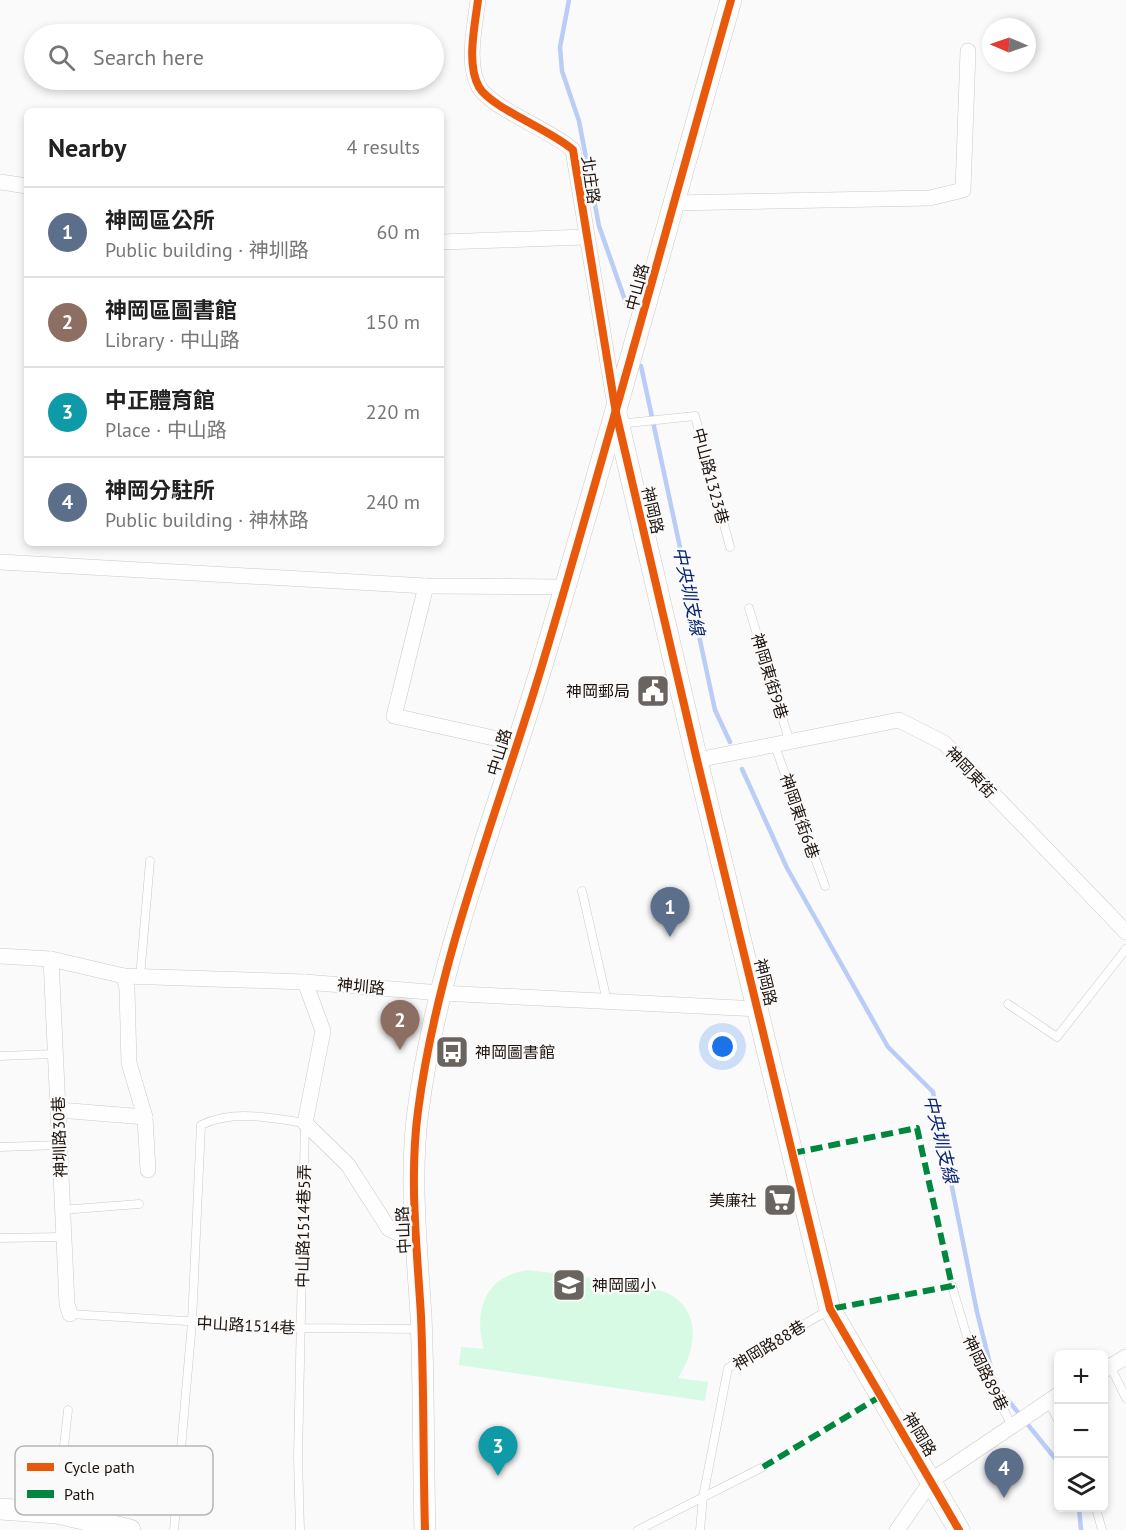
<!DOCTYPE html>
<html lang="en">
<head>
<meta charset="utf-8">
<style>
	:root { --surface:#fff; --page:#f2f2f2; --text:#222; --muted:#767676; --line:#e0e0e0; --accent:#111827 }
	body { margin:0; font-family:"PT Sans","Noto Sans TC",sans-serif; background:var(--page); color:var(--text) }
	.controls { position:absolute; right:18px; bottom:18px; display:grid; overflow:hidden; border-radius:9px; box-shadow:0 3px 9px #0003 }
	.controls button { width:54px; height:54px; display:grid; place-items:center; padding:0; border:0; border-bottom:2px solid var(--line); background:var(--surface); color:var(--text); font:30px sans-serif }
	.compass { position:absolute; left:982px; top:18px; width:54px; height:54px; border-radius:50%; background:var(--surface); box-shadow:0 3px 9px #0003; rotate:272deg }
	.you { position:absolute; left:723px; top:1047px; width:21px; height:21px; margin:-15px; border:4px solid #fff; border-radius:50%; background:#1a73e8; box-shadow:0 0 0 9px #1a73e833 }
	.badge { display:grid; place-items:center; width:39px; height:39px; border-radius:50%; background:var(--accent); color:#fff; font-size:20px; font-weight:700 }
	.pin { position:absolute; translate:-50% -50px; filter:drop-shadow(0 2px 3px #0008) }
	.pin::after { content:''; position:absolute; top:32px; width:21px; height:18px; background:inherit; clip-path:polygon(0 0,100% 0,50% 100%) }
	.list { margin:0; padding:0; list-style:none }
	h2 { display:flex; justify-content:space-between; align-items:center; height:78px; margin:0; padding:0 24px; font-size:26px }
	h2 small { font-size:20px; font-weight:400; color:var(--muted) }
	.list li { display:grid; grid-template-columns:39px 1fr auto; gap:18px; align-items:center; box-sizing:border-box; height:90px; padding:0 24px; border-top:2px solid var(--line) }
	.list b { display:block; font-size:22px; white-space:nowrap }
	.list p { margin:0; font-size:20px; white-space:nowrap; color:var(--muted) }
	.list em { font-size:20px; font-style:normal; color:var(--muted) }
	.icon { flex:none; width:33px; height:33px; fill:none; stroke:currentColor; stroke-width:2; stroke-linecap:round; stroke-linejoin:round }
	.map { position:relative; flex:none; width:1126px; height:1530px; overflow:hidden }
	.search { position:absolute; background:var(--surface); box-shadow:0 3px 9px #0003; left:24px; top:24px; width:420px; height:66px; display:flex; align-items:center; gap:15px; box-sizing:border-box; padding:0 21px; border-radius:33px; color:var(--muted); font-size:22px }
	.panel { position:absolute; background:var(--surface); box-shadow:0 3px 9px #0003; left:24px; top:108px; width:420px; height:438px; border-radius:9px }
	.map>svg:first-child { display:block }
	.green { fill:#d7fae4 }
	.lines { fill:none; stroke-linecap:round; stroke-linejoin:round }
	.stream { stroke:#b9cdf6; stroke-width:4.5 }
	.lane-casing { stroke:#cec8c5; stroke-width:9 }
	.street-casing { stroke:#cec8c5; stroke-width:16 }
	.secondary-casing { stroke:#cec8c5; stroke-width:22 }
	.lane { stroke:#fefefe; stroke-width:8 }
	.street { stroke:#fefefe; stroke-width:15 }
	.secondary { stroke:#fefefe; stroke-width:21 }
	.quiet { stroke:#00873e; stroke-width:6; stroke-dasharray:12 6; stroke-linecap:butt }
	.cycleway-casing { stroke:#fafafa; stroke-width:11 }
	.cycleway { stroke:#e8590c; stroke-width:8 }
	.labels { text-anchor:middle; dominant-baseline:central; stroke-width:5; stroke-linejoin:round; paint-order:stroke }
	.street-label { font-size:16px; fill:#1d130d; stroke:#fafafa }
	.poi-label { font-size:16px; fill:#1d130d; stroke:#fafafa; text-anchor:end }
	.water-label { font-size:18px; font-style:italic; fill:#082576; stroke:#fafafa }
	.key { fill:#fafafa; stroke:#b8b5b3; stroke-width:1.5 }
	.key-label { font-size:16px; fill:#1d130d }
</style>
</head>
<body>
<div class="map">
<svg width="1126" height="1530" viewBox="0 0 1126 1530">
	<rect width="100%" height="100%" fill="#fafafa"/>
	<path class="green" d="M 529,1270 C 555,1274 656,1284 673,1296 C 703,1316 694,1354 678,1378 L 708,1382 L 705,1401 L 459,1365 L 461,1347 L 484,1349 C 473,1311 485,1275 529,1270 Z"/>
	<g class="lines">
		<g class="stream">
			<polyline points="569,0 560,47 562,71 579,121 599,226 626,303"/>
			<polyline points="641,366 715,710 730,742"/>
			<polyline points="742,769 787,868 888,1047 933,1092 977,1312 995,1384 1058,1462"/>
			<polyline points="1079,1508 1081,1530"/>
		</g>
		<g class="lane-casing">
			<g id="lane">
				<polyline points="622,418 628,423 695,416 730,547"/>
				<polyline points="749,608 790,743"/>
				<polyline points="775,746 825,886"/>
				<polyline points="582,891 607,1001"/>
				<polyline points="140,977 150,861"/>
				<polyline points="1008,1004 1057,1037 1126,949"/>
				<polyline points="0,1056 54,1054"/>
				<polyline points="0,1147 60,1145"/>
				<polyline points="61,1210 139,1204"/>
				<polyline points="0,1238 62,1237"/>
				<polyline points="952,1286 968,1340 1012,1426"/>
				<polyline points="70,1314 301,1328 420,1329"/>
				<polyline points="1110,1366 1126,1398"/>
				<polyline points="1048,1401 1058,1420"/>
				<polyline points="1096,1508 1102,1530"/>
				<polyline points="57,1510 68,1410"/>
				<path d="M 174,1530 L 192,1322 L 201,1125 C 233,1109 271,1118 305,1123 L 298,1457 L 300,1530"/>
				<polyline points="638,1530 763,1467"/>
				<polyline points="700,1530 703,1497 728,1368 829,1310"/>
			</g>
		</g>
		<g class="street-casing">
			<g id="street">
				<path d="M 478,0 C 475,25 466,64 479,87 C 491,108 551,130 573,150 L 615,406"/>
				<polyline points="0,182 27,186"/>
				<polyline points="673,203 930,198 963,190 968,51"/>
				<polyline points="441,242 586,237"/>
				<polyline points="0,562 426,586 564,587"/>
				<polyline points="426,586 394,716 516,743"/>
				<polyline points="697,760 899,720 944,743 1126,932"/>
				<polyline points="0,956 51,959 124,976 305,982 441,993 759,1009"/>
				<polyline points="51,959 67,1304 70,1314"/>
				<polyline points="124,976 127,989 129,1063 145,1117"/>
				<polyline points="305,982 323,1031 305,1123 348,1165 389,1229 417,1242"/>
				<polyline points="59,1110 145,1117 148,1170"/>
				<polyline points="1104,1370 1126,1357"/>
				<polyline points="897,1530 932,1480 1058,1395"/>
			</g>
		</g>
		<g class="secondary-casing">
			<g id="secondary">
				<polyline points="616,413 697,760 830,1309 959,1530"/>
				<polyline points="0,1509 57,1513 130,1530"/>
				<path d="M 425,1530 C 423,1459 424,1387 421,1316 C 417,1248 409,1179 418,1111 C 438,957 499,810 543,662 C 609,442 668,221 731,0"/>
			</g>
		</g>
		<use href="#lane" class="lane"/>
		<use href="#street" class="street"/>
		<use href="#secondary" class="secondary"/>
		<g class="quiet">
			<polyline points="793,1153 917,1128 952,1286 830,1309"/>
			<polyline points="763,1467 881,1396"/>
		</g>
		<g class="cycleway-casing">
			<g id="cycleway">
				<path d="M 478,0 C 475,25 466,64 479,87 C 491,108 551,130 573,150 L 616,413 L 697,760 L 830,1309 L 959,1530"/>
				<path d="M 425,1530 C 423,1459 424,1387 421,1316 C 417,1248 409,1179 418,1111 C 438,957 499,810 543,662 C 609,442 668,221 731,0"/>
			</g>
		</g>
		<use href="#cycleway" class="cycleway"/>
	</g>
	<defs>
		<g id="civic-square" transform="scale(1.725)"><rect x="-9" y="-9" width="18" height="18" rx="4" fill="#6a6460" stroke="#fafafa"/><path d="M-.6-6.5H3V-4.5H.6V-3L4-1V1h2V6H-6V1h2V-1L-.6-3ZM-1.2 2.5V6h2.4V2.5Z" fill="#fff"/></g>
		<g id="bus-square" transform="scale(1.725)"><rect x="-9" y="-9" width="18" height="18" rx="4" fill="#6a6460" stroke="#fafafa"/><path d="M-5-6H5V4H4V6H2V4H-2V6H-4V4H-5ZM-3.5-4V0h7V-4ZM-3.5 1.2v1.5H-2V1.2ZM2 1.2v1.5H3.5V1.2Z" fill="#fff"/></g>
		<g id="supermarket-square" transform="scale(1.725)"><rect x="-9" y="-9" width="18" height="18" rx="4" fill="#6a6460" stroke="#fafafa"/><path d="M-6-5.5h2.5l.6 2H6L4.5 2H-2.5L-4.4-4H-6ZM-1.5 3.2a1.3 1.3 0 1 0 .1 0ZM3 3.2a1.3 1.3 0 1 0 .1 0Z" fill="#fff"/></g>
		<g id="school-square" transform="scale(1.725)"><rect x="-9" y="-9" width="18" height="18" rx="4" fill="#6a6460" stroke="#fafafa"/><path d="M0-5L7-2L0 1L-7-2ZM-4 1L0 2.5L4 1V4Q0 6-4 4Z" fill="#fff"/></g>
	</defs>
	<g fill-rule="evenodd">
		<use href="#civic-square" x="653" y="691"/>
		<use href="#bus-square" x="452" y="1052"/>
		<use href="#supermarket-square" x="780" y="1200"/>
		<use href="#school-square" x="569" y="1285"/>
	</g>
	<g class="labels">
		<g class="street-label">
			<text transform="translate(591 180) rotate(82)">北庄路</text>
			<text transform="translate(637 287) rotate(-75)">中山路</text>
			<text transform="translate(711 476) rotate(75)">中山路1323巷</text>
			<text transform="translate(653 510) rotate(77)">神岡路</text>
			<text transform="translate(770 676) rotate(73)">神岡東街9巷</text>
			<text transform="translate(499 752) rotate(-73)">中山路</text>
			<text transform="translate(971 772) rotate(46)">神岡東街</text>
			<text transform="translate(800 816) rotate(71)">神岡東街6巷</text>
			<text transform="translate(766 982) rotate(76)">神岡路</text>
			<text transform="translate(361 986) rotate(5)">神圳路</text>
			<text transform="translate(59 1137) rotate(-92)">神圳路30巷</text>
			<text transform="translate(303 1226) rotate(-89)">中山路1514巷5弄</text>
			<text transform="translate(403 1230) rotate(-93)">中山路</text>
			<text transform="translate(246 1325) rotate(3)">中山路1514巷</text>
			<text transform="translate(769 1345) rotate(-31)">神岡路88巷</text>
			<text transform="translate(986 1373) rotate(64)">神岡路89巷</text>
			<text transform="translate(920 1434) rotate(59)">神岡路</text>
		</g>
		<g class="poi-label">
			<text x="630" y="691">神岡郵局</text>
			<text x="475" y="1052" text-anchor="start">神岡圖書館</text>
			<text x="757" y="1200">美廉社</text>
			<text x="592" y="1285" text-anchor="start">神岡國小</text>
		</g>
		<g class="water-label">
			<text transform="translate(689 591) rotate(78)">中央圳支線</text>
			<text transform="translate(941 1139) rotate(76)">中央圳支線</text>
		</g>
	</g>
	<rect x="15" y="1446" width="198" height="69" rx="9" class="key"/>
	<rect x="27" y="1463" width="27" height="8" fill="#e8590c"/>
	<rect x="27" y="1490" width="27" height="8" fill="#00873e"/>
	<g class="key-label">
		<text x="64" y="1473">Cycle path</text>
		<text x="64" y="1500">Path</text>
	</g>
</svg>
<div class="controls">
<button>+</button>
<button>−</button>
<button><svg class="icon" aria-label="layers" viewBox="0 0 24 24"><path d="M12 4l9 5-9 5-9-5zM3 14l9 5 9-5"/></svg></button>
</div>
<svg class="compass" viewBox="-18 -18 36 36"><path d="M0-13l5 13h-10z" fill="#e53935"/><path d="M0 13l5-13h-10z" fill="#767676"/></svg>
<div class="you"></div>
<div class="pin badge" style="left:670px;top:937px;background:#5c6f8a">1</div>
<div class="pin badge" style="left:400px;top:1050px;background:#8d6e63">2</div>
<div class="pin badge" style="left:498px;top:1476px;background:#0f9aa8">3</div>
<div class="pin badge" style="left:1004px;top:1498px;background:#5c6f8a">4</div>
<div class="search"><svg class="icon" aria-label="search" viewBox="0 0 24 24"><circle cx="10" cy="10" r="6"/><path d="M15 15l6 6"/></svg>Search here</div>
<section class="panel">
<h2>Nearby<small>4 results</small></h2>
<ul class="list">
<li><span class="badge" style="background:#5c6f8a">1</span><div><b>神岡區公所</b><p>Public building · 神圳路</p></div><em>60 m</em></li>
<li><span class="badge" style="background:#8d6e63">2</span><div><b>神岡區圖書館</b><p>Library · 中山路</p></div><em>150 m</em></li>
<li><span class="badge" style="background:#0f9aa8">3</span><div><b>中正體育館</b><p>Place · 中山路</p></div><em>220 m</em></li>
<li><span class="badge" style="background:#5c6f8a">4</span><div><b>神岡分駐所</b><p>Public building · 神林路</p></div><em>240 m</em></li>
</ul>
</section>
</div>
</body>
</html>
